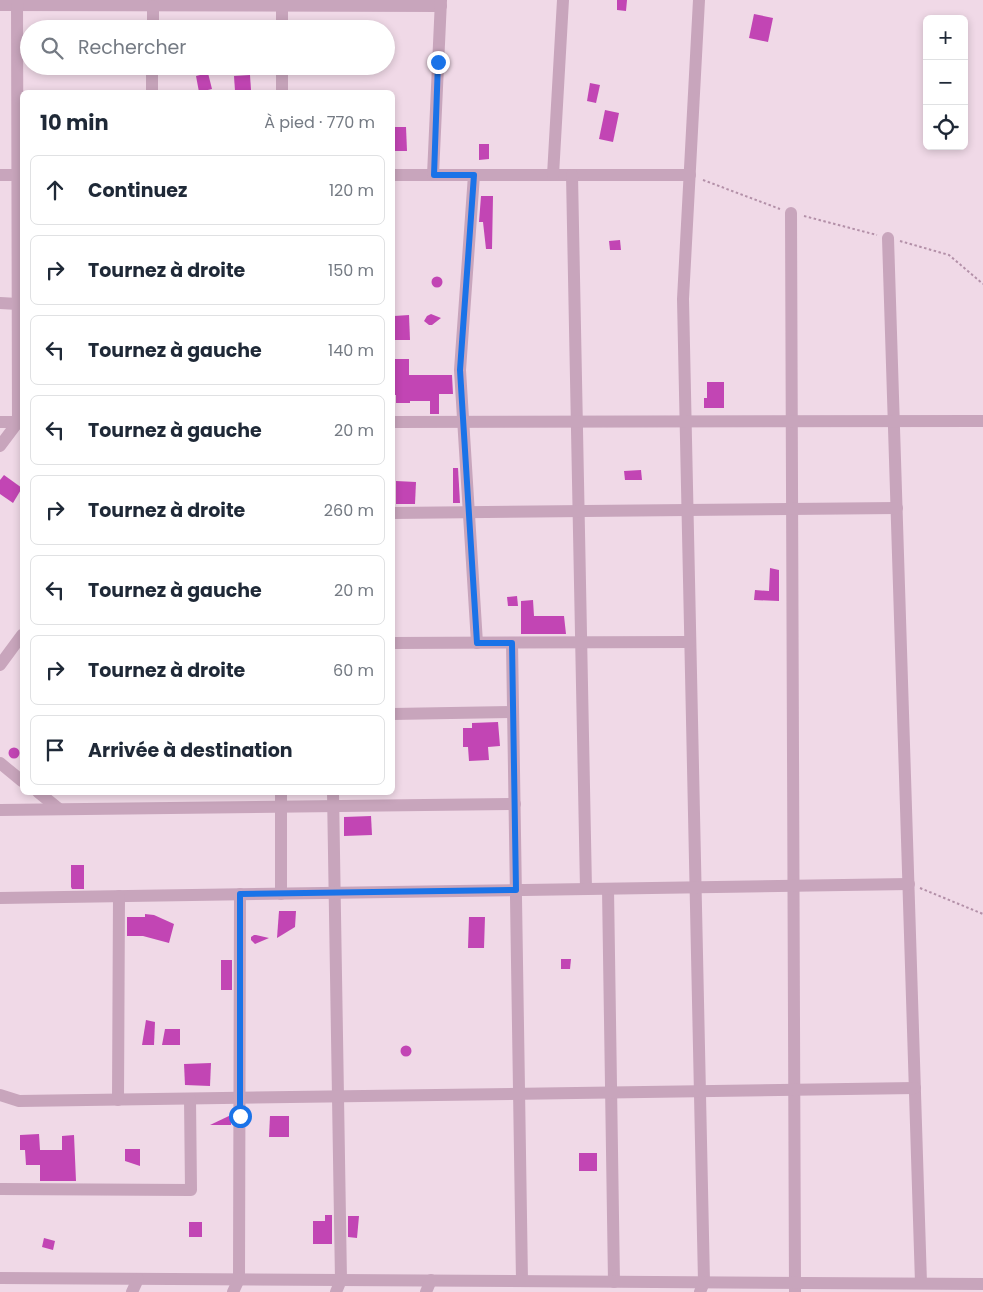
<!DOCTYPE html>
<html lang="fr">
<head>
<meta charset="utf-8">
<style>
	:root { --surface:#fff; --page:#f2f2f3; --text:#1f2937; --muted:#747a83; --line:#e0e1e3 }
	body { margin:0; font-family:Poppins,sans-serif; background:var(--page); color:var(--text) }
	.controls { position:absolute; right:15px; top:15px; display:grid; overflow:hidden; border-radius:8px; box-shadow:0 2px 8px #0003 }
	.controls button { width:45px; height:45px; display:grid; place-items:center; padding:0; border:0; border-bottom:1px solid var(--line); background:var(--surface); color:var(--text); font:25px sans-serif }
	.stop { position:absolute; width:15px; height:15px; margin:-11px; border:4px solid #1a73e8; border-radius:50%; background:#fff }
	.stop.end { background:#1a73e8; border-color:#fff; box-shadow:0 1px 5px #0008 }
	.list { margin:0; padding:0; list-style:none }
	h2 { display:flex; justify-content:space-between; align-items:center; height:65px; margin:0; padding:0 20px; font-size:21px }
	h2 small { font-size:16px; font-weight:400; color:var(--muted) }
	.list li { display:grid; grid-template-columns:32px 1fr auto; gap:15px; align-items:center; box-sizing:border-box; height:70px; margin:0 10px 10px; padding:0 10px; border:1px solid var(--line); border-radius:8px }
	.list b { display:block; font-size:19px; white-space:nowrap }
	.list em { font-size:16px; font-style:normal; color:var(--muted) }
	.icon { flex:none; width:28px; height:28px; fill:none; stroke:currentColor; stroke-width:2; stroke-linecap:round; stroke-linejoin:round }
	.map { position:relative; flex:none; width:983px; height:1292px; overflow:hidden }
	.search { position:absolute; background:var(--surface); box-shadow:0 2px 8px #0003; left:20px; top:20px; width:375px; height:55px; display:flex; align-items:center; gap:12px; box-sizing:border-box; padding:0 18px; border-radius:28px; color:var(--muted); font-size:19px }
	.panel { position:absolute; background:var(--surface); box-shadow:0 2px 8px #0003; left:20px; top:90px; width:375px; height:705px; border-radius:8px }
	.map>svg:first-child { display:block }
	.building { fill:#c245b4 }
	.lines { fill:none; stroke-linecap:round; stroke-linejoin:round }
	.path { stroke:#b390a8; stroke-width:2; stroke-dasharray:2.5 2.5; stroke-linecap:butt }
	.minor { stroke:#c8a5bc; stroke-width:12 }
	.route { stroke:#1a73e8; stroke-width:6 }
</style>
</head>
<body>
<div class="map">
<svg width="983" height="1292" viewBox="0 0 983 1292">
	<rect width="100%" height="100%" fill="#f0d9e7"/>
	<g class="building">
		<polygon points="617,0 627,0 626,11 617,10"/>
		<polygon points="754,14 773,18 768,42 749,38"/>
		<polygon points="208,73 212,89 199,92 196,76"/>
		<polygon points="250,75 251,90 235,91 234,76"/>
		<polygon points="590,83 600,85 596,103 587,101"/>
		<polygon points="605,110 619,113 613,142 599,139"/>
		<polygon points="392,127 406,127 407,151 392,151"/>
		<polygon points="479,144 489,144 489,159 479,160"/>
		<polygon points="481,196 493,196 492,249 486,249 483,222 479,222"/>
		<polygon points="620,240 621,250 610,250 609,241"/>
		<circle cx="437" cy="282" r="5.5"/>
		<polygon points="431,314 441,318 432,325 429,325 424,321 427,316"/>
		<polygon points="409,315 410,340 394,340 394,316"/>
		<polygon points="394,359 409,359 409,375 452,375 453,394 439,394 439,414 430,414 430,401 410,401 410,403 396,403 396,395 392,395"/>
		<polygon points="707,382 724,382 724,408 704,408 704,398 707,398"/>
		<polygon points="453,468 458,468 460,503 453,503"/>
		<polygon points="641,470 642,480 625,480 624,471"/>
		<polygon points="4,475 22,488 13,503 0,494 0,480"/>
		<polygon points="396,481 416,482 415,504 396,504"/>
		<polygon points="770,568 779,570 779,601 754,600 755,590 769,591"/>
		<polygon points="517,596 518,606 508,606 507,597"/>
		<polygon points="533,600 534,616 564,616 566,634 521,634 521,601"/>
		<polygon points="498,722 500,746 488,747 489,760 469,761 468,747 463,747 463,728 472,728 472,723"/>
		<circle cx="14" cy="753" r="5.5"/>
		<polygon points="371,816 372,835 344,836 344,817"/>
		<polygon points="71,865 84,865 84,889 72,889 71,887"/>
		<polygon points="279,911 296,911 295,927 277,938"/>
		<polygon points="145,914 154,915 174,924 169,943 143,936 127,936 127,917 145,917"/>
		<polygon points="469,917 485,917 484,948 468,948"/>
		<polygon points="254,935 256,935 269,938 255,944 251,940 251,937"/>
		<polygon points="561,959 571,959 570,969 561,969"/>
		<rect x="221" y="960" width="11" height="30"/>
		<polygon points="146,1020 155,1022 154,1045 142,1045"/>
		<polygon points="165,1029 180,1029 180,1045 162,1045"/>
		<circle cx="406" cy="1051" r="5.5"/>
		<polygon points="211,1063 210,1086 185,1085 184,1064"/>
		<polygon points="231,1115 231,1125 210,1125"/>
		<polygon points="270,1116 289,1116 289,1137 269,1137"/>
		<polygon points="39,1134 40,1150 62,1150 62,1136 74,1135 76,1181 40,1181 40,1165 26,1165 25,1150 20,1150 20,1135"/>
		<polygon points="125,1149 140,1149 140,1166 125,1161"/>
		<rect x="579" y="1153" width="18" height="18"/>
		<polygon points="325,1215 332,1215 332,1244 313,1244 313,1221 325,1221"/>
		<polygon points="348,1216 359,1216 357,1238 348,1237"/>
		<rect x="189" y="1222" width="13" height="15"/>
		<polygon points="44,1238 55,1241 53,1250 42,1247"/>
	</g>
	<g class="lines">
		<g class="path">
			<polyline points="703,180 780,209"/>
			<polyline points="804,216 877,235"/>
			<polyline points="900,241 949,255 983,284"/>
			<polyline points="920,888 983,914"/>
		</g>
		<g class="minor">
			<polyline points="699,0 683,299 704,1282 700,1292"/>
			<polyline points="0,5 441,6"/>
			<polyline points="153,29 153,6"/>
			<polyline points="282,29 282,0"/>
			<polyline points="152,92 152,66"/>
			<polyline points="282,92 282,66"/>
			<polyline points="0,175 22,175"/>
			<polyline points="392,175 690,175"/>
			<polyline points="433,175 441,0"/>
			<polyline points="474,175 460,370 477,643"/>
			<polyline points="553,175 563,0"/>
			<polyline points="572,175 586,889"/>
			<polyline points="791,213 795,1292"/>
			<polyline points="888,238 921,1283"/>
			<polyline points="0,303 18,304"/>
			<polyline points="0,422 22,422"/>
			<polyline points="392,422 983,421"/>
			<polyline points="0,446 18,422 17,0"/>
			<polyline points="392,513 897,508"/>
			<polyline points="392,643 690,642"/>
			<polyline points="512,643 522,1281"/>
			<polyline points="0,665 22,635"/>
			<polyline points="392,714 513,712"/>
			<polyline points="0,763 22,781"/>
			<polyline points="38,792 59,809"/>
			<polyline points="333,792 341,1280 336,1292"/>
			<polyline points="0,810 515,804"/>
			<polyline points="608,889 614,1282"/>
			<polyline points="281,894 281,792"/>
			<polyline points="0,898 909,884"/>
			<polyline points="0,1095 19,1101 915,1088"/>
			<polyline points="118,1100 119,896"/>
			<polyline points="0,1189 191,1190 190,1099"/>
			<polyline points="0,1278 983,1284"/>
			<polyline points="132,1292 138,1279"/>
			<polyline points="233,1292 239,1279 240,894"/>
			<polyline points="426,1292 431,1280"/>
		</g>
	</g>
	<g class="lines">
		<polyline class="route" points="240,1116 240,894 516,890 512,643 477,643 460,370 474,175 434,175 438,62"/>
	</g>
</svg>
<div class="controls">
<button>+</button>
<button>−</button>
<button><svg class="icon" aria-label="locate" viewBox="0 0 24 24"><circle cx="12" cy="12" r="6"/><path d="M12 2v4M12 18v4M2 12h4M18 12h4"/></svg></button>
</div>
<div class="stop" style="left:240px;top:1116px"></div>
<div class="stop end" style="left:438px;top:62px"></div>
<div class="search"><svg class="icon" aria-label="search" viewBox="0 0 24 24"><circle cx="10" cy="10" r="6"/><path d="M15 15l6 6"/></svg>Rechercher</div>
<section class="panel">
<h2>10 min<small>À pied · 770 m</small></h2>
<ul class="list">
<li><svg class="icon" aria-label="ahead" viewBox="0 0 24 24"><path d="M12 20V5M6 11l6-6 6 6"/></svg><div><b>Continuez</b></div><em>120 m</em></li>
<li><svg class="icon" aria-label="right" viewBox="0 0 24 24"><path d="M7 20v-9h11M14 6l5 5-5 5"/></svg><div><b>Tournez à droite</b></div><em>150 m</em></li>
<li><svg class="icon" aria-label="left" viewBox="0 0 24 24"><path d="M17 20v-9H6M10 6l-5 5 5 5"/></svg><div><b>Tournez à gauche</b></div><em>140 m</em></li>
<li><svg class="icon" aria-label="left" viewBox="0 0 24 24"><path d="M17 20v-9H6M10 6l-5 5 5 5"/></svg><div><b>Tournez à gauche</b></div><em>20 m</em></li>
<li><svg class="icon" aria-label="right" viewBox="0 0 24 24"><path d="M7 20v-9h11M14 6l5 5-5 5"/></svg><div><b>Tournez à droite</b></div><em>260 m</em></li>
<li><svg class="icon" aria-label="left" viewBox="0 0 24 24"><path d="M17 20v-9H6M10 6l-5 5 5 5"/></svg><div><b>Tournez à gauche</b></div><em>20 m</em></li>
<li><svg class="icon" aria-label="right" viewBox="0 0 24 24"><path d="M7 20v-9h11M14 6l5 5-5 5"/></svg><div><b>Tournez à droite</b></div><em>60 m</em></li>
<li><svg class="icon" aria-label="arrive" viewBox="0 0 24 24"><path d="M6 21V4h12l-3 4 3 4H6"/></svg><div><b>Arrivée à destination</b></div></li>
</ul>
</section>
</div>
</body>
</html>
